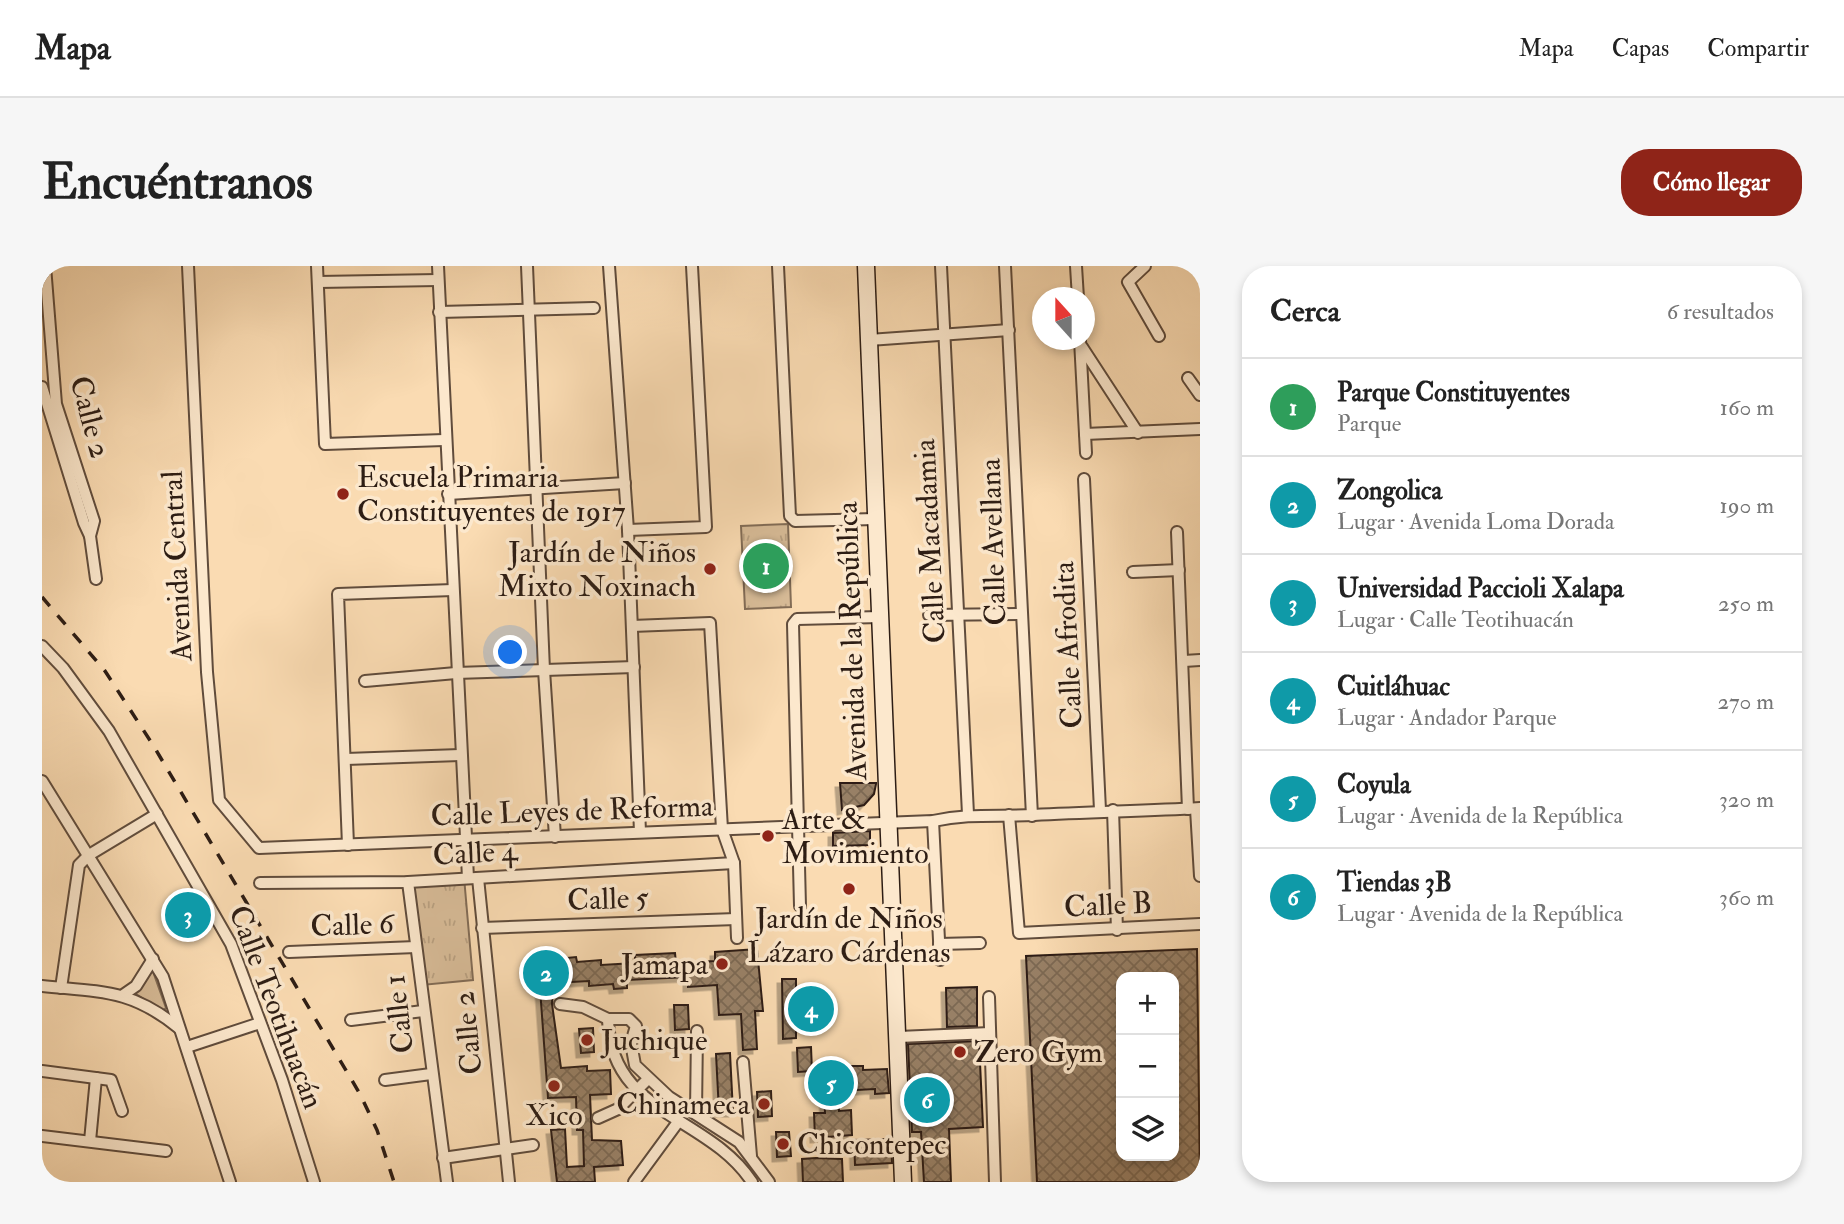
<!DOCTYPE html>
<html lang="es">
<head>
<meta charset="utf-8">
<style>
	:root { --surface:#fff; --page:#f6f6f6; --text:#222; --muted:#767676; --line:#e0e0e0; --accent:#8f2418 }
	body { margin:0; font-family:"IM FELL Double Pica",serif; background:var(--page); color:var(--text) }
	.controls { position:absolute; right:21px; bottom:21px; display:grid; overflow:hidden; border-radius:14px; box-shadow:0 4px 10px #0003 }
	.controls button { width:63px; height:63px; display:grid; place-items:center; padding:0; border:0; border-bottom:2px solid var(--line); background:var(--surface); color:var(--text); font:35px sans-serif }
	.compass { position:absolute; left:990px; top:21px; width:63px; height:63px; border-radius:50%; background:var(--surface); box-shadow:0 4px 10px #0003; rotate:339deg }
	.you { position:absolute; left:469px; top:387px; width:24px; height:24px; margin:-18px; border:5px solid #fff; border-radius:50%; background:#1a73e8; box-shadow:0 0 0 10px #1a73e833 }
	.badge { display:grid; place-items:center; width:46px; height:46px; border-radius:50%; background:var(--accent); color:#fff; font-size:23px; font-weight:700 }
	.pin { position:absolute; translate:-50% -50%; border:4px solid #fff; box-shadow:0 2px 7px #0006 }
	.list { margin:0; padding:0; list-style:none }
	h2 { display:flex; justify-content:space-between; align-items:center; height:91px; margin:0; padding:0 28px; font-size:30px }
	h2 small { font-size:23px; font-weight:400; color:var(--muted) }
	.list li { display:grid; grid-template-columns:46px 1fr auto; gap:21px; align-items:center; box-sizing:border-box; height:98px; padding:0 28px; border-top:2px solid var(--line) }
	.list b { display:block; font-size:26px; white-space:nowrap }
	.list p { margin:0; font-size:23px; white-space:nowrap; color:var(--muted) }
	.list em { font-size:23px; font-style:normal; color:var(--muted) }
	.icon { flex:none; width:38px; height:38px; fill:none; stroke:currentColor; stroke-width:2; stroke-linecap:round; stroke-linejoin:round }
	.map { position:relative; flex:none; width:1158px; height:916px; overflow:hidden; border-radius:28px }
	header { display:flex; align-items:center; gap:42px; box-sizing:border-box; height:98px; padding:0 35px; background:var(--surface); border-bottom:2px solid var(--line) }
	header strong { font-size:33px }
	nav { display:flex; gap:38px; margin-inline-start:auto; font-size:24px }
	.intro { display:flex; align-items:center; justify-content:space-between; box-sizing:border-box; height:168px; padding:0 42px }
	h1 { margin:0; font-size:49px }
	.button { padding:18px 32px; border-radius:28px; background:var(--accent); color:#fff; font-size:24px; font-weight:700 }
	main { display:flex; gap:42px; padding:0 42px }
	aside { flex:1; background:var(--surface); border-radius:28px; box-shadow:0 4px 10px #0003 }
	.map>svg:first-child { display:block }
	.grass { fill:#d7bb97; stroke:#826c56; stroke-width:2 }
	.park { fill:url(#park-tufts); stroke:#826c56; stroke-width:2 }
	.building { fill:url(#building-cross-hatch); stroke:#2d1d14; stroke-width:2; fill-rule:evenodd; filter:url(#shadow) }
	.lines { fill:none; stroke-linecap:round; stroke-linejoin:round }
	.minor-casing { stroke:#604c3c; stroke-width:14 }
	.secondary-casing { stroke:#2d1d14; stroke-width:19 }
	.minor { stroke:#fce8cd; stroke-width:10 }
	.secondary { stroke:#fce8cd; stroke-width:16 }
	.rail { stroke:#2d1d14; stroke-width:3.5; stroke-dasharray:12 12; stroke-linecap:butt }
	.poi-dot { fill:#8f2418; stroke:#fce8cd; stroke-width:2.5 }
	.labels { text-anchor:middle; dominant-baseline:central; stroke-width:7; stroke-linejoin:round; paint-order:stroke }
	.street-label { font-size:30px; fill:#2d1d14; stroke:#fce8cd }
	.poi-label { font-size:30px; fill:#2d1d14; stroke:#fce8cd; text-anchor:start }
</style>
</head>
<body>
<header>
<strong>Mapa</strong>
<nav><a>Mapa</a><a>Capas</a><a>Compartir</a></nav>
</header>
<div class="intro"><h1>Encuéntranos</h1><a class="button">Cómo llegar</a></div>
<main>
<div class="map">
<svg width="1158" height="916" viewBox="0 0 1158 916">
	<defs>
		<pattern id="park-tufts" width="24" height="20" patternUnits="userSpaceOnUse" patternTransform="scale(1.75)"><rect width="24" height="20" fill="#d7bb97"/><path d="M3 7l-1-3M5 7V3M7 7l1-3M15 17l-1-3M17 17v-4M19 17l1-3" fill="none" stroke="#b9a081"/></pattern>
		<pattern id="building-cross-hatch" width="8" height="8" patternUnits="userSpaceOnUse" patternTransform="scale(1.75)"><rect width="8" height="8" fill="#988066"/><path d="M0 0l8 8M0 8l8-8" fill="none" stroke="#7c6853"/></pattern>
		<filter id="shadow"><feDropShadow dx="-4.5" dy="4.5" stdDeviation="0" flood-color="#0004"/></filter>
	</defs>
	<rect width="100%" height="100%" fill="#fadbb2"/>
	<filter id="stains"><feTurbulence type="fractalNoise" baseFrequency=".00286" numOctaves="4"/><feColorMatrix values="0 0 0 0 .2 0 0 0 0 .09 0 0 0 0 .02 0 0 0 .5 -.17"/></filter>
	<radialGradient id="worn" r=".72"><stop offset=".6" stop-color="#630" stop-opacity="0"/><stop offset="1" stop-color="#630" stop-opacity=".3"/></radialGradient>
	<polygon class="grass" points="109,700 124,742 121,745 86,723"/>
	<g class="park">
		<polygon points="746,258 749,341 703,343 699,260"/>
		<polygon points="422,611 431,714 380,719 370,616"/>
	</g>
	<g class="building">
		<polygon points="798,517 834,517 834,518 832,528 822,539 800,544"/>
		<polygon points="828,565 828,579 791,580 791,567"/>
		<polygon points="154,633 164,652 138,666 128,646"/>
		<polygon points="715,683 721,745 713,745 715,783 701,784 699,748 677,749 675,719 646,721 646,711 585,714 585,722 572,723 571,718 547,720 547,715 511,717 510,738 519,802 545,800 545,805 568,804 569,828 548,829 550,874 579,875 581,899 552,901 553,916 515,916 509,864 523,863 525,901 542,900 541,864 535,864 534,831 506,832 496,695 534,691 535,696 559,694 559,699 593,697 593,689 633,687 634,697 673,695 673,686"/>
		<path d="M 1155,683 L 1158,916 L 995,916 L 984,690 ZM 1079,711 L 1132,711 L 1132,890 L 1079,890 Z"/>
		<polygon points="740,713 754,713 754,732 775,730 777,755 754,756 754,772 741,773"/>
		<polygon points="935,721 935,760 905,761 904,722"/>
		<polygon points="632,739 646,739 647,763 633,764"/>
		<polygon points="551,762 552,786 539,787 537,763"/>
		<polygon points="937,775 941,861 907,863 909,916 882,916 879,866 870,866 866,778"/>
		<polygon points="769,781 770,805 756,806 755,782"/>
		<polygon points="688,787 691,846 677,846 674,788"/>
		<polygon points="807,800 821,800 821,804 845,803 847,827 833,828 833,823 796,825 797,845 809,844 810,869 773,872 772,847 783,847 781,805 807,804"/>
		<polygon points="729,825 730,850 716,851 715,826"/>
		<polygon points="734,866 747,866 749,890 735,891"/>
		<polygon points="849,873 850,897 813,899 812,874"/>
		<polygon points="774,892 800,893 801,916 761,916 760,893"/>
	</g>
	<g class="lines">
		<g class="minor-casing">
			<g id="minor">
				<polyline points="3,0 14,138 52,255 48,270 54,313"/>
				<path d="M 146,0 L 165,406 L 177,534 L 217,582 L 891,555 C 929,547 955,551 992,549 C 1047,546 1103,545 1158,542"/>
				<polyline points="275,0 283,178 402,174"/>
				<polyline points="396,0 426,612"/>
				<polyline points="485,0 502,404 513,571"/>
				<polyline points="567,0 586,264 598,566"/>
				<polyline points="736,0 748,250 753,255 833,253"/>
				<polyline points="899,0 926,548"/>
				<polyline points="963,0 990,550"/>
				<polyline points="1034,0 1036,32"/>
				<polyline points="1103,0 1086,16 1117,70"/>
				<polyline points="276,16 396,14"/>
				<polyline points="397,46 552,42"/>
				<polyline points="827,74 967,64"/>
				<polyline points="1038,74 1044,187"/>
				<polyline points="1040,81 1096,167"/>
				<polyline points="1146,112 1158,129"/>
				<polyline points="0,121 42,257 48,270"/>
				<polyline points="1043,168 1158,163"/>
				<polyline points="1042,213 1058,544"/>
				<polyline points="406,228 583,217"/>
				<polyline points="586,264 664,261 650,0"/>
				<polyline points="1135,266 1146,543"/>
				<polyline points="1091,306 1137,304"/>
				<polyline points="887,349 979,348"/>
				<polyline points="590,360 668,357 680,563 692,597 695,672"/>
				<polyline points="0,380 21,402 67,465 189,678 240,814 272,916"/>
				<polyline points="1142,395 1158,394"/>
				<polyline points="323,415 414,407 592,401"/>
				<polyline points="304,493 418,489"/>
				<polyline points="0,515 121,711 188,916"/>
				<polyline points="1154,543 1158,610"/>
				<polyline points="1071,544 1075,664"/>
				<polyline points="967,549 977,667 1158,658"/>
				<polyline points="891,555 898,694"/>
				<polyline points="306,579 296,328 411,324"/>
				<polyline points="436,612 467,916"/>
				<polyline points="366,616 405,916"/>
				<polyline points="218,617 366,616 692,597"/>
				<polyline points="758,640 751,358 755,353 838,351"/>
				<polyline points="440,662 694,653"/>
				<polyline points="897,678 938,677"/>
				<polyline points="247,686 374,681"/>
				<path d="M 0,720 C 59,726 89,723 137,762"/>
				<polyline points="19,722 37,599 47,589 115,548"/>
				<polyline points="81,729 94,720 111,693"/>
				<polyline points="947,731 953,916"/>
				<polyline points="518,738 541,741 566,753"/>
				<polyline points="566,753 587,753 594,760 589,777 593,799 627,831 697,876 727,916"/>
				<path d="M 566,753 C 568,849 666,849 710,916"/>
				<polyline points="309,754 381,745"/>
				<polyline points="857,771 948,767"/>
				<polyline points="145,781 218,757"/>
				<polyline points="701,796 709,890"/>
				<polyline points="0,805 69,814 80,845"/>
				<polyline points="343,814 389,808"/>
				<polyline points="654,847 655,765"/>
				<polyline points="556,852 576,843 606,813"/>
				<polyline points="0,870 124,885"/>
				<polyline points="48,875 54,812"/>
				<polyline points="401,892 491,879"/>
				<polyline points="592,916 636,856"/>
			</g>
		</g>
		<g class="secondary-casing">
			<polyline id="secondary" points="824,0 861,916"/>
		</g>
		<use href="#minor" class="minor"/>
		<use href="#secondary" class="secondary"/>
		<polyline class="rail" points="0,331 63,405 111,479 318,828 335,864 352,916"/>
	</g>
	<g class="poi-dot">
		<circle cx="301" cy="228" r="7"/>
		<circle cx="668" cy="303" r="7"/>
		<circle cx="726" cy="570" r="7"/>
		<circle cx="807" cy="623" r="7"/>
		<circle cx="680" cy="698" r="7"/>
		<circle cx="545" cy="774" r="7"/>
		<circle cx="918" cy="786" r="7"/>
		<circle cx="512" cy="820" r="7"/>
		<circle cx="722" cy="838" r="7"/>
		<circle cx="741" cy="878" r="7"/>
	</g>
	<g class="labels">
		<g class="street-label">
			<text transform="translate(48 151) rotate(75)">Calle 2</text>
			<text transform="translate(888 275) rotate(-93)">Calle Macadamia</text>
			<text transform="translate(951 276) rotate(-92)">Calle Avellana</text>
			<text transform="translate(135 300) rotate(-93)">Avenida Central</text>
			<text transform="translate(810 375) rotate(-92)">Avenida de la República</text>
			<text transform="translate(1026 379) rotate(-93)">Calle Afrodita</text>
			<text transform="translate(530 545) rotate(-2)">Calle Leyes de Reforma</text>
			<text transform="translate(433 587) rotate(-3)">Calle 4</text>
			<text transform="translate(566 633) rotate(-2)">Calle 5</text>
			<text transform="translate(1066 639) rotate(-3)">Calle B</text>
			<text transform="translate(310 659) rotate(-2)">Calle 6</text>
			<text transform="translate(234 741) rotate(69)">Calle Teotihuacán</text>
			<text transform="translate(357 748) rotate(-97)">Calle 1</text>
			<text transform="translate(426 767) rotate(-96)">Calle 2</text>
		</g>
		<g class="poi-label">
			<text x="315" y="211">Escuela Primaria<tspan x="315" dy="34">Constituyentes de 1917</tspan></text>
			<text x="654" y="286" text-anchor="end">Jardín de Niños<tspan x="654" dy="34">Mixto Noxinach</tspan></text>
			<text x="740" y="553">Arte &amp;<tspan x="740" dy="34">Movimiento</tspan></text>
			<text x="807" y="652" text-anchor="middle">Jardín de Niños<tspan x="807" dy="34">Lázaro Cárdenas</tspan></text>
			<text x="666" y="698" text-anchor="end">Jamapa</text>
			<text x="559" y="774">Juchique</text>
			<text x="932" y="786">Zero Gym</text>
			<text x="708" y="838" text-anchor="end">Chinameca</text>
			<text x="512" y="849" text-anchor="middle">Xico</text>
			<text x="755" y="878">Chicontepec</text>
		</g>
	</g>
	<rect width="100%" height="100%" filter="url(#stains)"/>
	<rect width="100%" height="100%" fill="url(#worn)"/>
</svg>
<div class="controls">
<button>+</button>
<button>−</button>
<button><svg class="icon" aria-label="layers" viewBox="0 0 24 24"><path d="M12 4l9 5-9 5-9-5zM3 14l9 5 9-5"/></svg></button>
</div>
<svg class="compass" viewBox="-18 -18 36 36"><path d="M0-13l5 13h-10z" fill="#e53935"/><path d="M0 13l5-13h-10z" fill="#767676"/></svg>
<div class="you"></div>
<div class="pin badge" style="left:724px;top:300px;background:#2e9e5b">1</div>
<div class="pin badge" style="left:504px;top:707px;background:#0f9aa8">2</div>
<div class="pin badge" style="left:146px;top:649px;background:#0f9aa8">3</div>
<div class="pin badge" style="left:769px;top:743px;background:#0f9aa8">4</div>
<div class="pin badge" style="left:789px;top:817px;background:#0f9aa8">5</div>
<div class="pin badge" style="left:885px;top:834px;background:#0f9aa8">6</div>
</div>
<aside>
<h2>Cerca<small>6 resultados</small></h2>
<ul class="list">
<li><span class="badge" style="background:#2e9e5b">1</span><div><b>Parque Constituyentes</b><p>Parque</p></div><em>160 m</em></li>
<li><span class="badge" style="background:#0f9aa8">2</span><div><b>Zongolica</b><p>Lugar · Avenida Loma Dorada</p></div><em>190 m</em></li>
<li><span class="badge" style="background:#0f9aa8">3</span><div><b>Universidad Paccioli Xalapa</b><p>Lugar · Calle Teotihuacán</p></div><em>250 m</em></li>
<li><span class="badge" style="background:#0f9aa8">4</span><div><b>Cuitláhuac</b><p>Lugar · Andador Parque</p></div><em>270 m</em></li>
<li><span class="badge" style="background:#0f9aa8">5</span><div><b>Coyula</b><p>Lugar · Avenida de la República</p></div><em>320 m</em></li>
<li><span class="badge" style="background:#0f9aa8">6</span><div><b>Tiendas 3B</b><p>Lugar · Avenida de la República</p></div><em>360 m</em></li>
</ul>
</aside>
</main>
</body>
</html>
